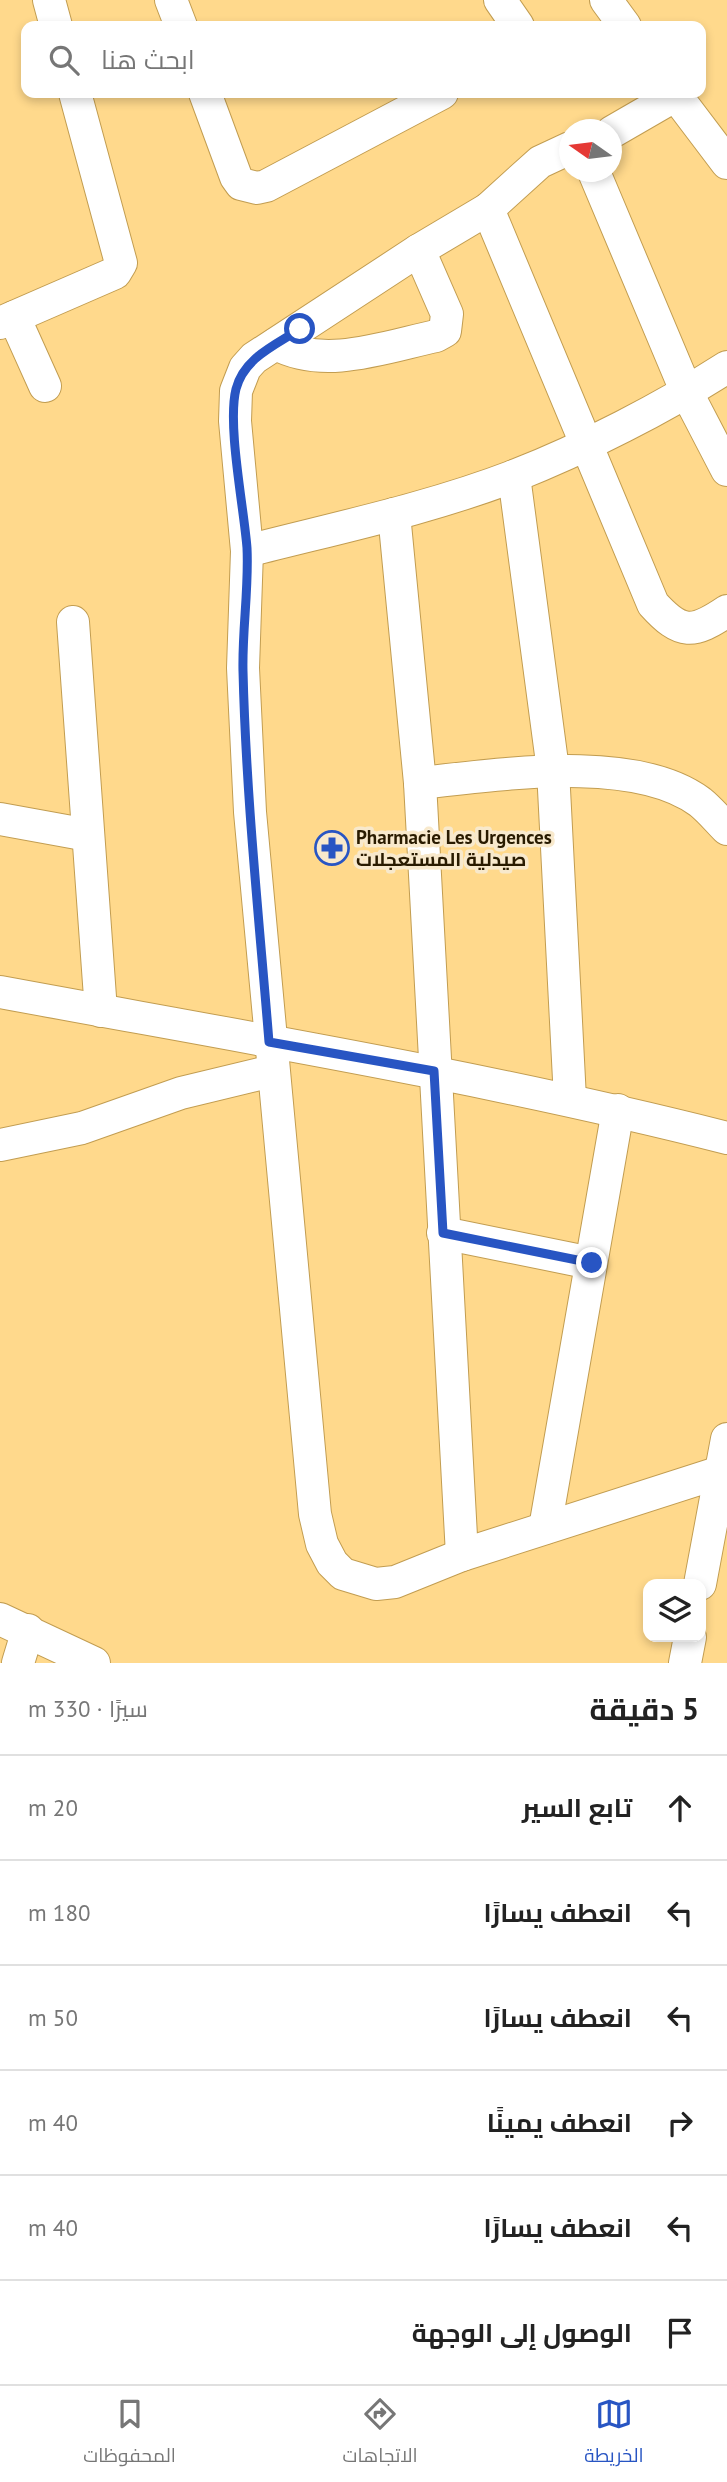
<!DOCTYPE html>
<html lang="ar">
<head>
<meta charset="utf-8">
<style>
	:root { --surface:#fff; --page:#f6f6f6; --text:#222; --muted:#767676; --line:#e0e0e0; --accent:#2855c3 }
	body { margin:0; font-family:"PT Sans",Cairo,sans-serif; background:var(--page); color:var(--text); direction:rtl }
	.controls { position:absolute; right:21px; bottom:21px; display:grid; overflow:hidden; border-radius:14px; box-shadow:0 4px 10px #0003 }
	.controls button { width:63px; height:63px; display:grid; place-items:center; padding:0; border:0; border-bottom:2px solid var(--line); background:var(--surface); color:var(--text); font:35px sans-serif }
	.compass { position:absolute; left:559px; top:119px; width:63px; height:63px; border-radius:50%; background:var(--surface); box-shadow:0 4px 10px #0003; rotate:284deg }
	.stop { position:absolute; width:21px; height:21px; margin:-16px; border:5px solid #2855c3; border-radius:50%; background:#fff }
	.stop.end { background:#2855c3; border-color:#fff; box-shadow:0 2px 7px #0008 }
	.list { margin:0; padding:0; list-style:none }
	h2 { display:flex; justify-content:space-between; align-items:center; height:91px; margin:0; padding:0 28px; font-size:30px }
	h2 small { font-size:23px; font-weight:400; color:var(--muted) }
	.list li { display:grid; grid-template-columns:46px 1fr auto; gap:21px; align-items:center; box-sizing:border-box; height:105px; padding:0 28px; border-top:2px solid var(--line) }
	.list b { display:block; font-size:26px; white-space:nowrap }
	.list em { font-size:23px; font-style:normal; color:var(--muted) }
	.icon { flex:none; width:38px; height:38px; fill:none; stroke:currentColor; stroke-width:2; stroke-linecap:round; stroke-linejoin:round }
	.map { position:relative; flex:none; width:727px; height:1663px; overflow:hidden; direction:ltr }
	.search { position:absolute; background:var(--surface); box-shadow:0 4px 10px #0003; left:21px; right:21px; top:21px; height:77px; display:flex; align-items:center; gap:18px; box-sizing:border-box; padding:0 24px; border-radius:14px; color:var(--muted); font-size:26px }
	.sheet { height:721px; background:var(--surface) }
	nav { display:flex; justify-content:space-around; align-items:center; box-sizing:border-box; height:98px; border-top:2px solid var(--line); background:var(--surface); font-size:19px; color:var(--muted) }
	nav a { display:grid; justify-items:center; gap:4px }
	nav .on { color:var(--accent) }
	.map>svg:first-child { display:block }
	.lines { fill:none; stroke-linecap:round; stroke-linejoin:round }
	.minor-casing { stroke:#c29d51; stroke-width:34 }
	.minor { stroke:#fff; stroke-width:32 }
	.route { stroke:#2855c3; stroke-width:9 }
	.labels { text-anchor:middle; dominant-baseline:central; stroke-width:7; stroke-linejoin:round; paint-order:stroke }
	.poi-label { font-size:19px; font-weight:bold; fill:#291b00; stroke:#f8e9cc; text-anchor:start }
</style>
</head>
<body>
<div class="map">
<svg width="727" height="1663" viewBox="0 0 727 1663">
	<rect width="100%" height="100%" fill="#ffd98c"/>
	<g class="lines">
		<g class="minor-casing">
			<g id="minor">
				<polyline points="49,0 56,26"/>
				<polyline points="171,0 181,26"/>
				<polyline points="500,0 518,26"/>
				<polyline points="606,0 625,26"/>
				<polyline points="205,93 236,177 241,184 257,188 266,186 442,93"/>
				<polyline points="674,93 727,163"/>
				<polyline points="612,132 676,95"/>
				<polyline points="570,148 540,162 488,209 419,250 254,358 245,368 236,391 235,421 247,551 243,668 250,812 315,1514 322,1544 332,1563 343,1574 376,1584 395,1582 462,1555 727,1470"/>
				<polyline points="594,172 687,393 727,470"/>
				<path d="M 488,209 L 653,604 C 681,635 693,634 727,611"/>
				<polyline points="14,317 45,386"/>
				<polyline points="0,323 115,273 121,263 75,93"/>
				<path d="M 276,344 C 325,370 385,347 436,336 L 445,331 L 447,314 L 419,250"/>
				<polyline points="514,476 553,770 570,1099"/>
				<polyline points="394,514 420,783 462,1555"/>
				<path d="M 247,551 C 336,528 428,509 514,476 C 585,448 663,408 727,367"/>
				<polyline points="73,622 101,1011"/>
				<path d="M 420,783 C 497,775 634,753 700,802 C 710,810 718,820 727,829"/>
				<polyline points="0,819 88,835"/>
				<path d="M 0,992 C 243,1037 487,1077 727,1138"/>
				<polyline points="0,1145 82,1128 181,1093 272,1071"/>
				<polyline points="443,1233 591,1263"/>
				<polyline points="545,1528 618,1110"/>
				<polyline points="700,1584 727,1439"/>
				<polyline points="0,1619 94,1663"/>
				<polyline points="18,1663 28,1630"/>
				<polyline points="685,1663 690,1637"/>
			</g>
		</g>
		<use href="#minor" class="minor"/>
	</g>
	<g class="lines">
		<path class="route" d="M 300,329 C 274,346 244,358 236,389 C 227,425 244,508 247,548 C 249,589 242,630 243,671 C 246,795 259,918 269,1042 L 434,1071 L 443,1233 L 592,1263"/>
	</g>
	<defs>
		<g id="pharmacy-ring" transform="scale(1.75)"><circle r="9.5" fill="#f8e9cc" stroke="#2855c3" stroke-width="1.5"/><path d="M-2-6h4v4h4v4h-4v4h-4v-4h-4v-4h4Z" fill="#2855c3"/></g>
	</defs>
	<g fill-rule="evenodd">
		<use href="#pharmacy-ring" x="332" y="848"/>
	</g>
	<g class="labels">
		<g class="poi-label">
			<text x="356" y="837">Pharmacie Les Urgences<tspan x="356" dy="22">صيدلية المستعجلات</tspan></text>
		</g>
	</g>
</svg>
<div class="controls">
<button><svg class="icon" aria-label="layers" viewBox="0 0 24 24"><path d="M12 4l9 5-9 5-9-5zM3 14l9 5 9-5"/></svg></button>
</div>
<svg class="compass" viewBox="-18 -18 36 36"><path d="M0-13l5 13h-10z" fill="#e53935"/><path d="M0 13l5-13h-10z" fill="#767676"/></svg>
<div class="stop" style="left:300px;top:329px"></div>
<div class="stop end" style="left:592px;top:1263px"></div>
<div class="search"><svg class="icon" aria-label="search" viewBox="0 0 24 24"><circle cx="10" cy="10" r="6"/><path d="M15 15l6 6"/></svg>ابحث هنا</div>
</div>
<section class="sheet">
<h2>5 دقيقة<small>سيرًا · 330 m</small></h2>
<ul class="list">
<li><svg class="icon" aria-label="ahead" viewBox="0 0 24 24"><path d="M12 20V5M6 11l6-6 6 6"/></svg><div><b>تابع السير</b></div><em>20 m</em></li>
<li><svg class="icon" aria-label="left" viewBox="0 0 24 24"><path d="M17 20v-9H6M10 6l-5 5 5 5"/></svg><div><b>انعطف يسارًا</b></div><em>180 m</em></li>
<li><svg class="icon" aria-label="left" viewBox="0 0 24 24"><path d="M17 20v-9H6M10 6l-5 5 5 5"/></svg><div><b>انعطف يسارًا</b></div><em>50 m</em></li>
<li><svg class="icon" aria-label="right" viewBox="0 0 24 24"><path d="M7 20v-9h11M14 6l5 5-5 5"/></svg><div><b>انعطف يمينًا</b></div><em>40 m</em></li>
<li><svg class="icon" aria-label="left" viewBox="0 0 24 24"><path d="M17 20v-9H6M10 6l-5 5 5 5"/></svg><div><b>انعطف يسارًا</b></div><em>40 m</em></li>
<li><svg class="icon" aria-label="arrive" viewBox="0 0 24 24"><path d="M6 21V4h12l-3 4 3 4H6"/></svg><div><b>الوصول إلى الوجهة</b></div></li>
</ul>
</section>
<nav>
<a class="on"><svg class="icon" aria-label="map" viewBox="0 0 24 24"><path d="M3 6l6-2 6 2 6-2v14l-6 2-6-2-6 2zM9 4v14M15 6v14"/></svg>الخريطة</a>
<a><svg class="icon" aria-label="directions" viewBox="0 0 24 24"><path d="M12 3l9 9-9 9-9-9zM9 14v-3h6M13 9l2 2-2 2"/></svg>الاتجاهات</a>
<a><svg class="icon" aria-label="saved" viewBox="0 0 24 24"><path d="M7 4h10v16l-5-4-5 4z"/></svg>المحفوظات</a>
</nav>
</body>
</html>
